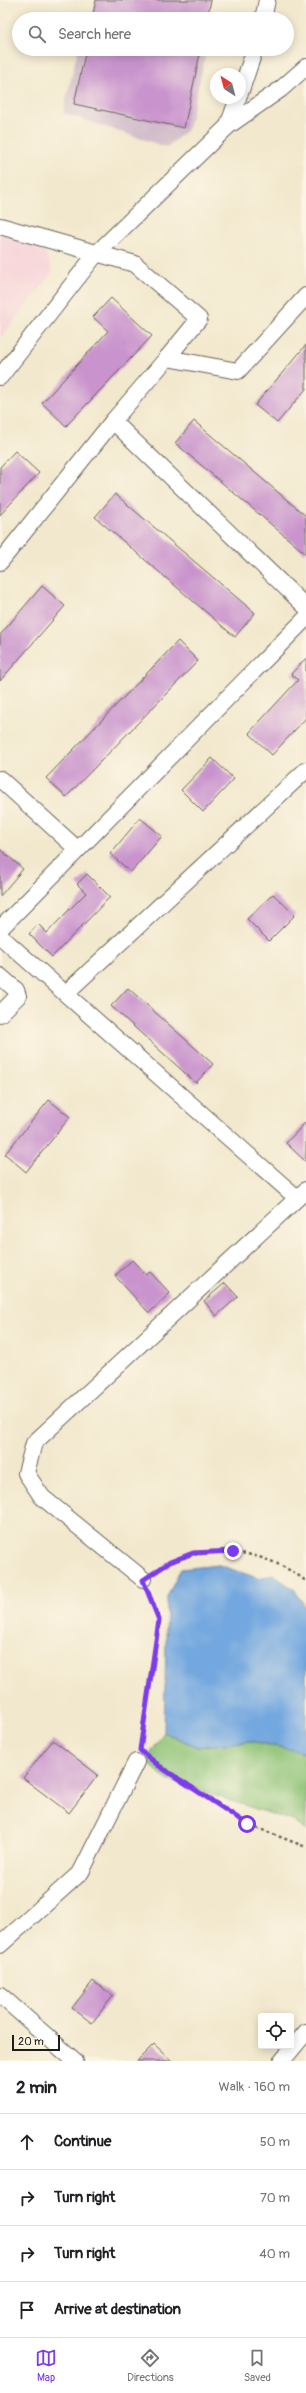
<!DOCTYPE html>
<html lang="en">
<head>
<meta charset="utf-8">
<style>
	:root { --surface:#fff; --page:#f6f6f6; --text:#202124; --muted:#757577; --line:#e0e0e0; --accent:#7c3aed }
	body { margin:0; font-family:Pangolin,sans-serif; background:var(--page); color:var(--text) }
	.controls { position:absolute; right:12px; bottom:12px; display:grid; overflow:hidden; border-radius:4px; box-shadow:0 2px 10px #0003 }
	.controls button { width:36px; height:36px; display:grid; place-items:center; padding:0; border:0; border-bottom:1px solid var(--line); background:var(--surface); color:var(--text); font:20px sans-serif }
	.compass { position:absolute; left:210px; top:68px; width:36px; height:36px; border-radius:50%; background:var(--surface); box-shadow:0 2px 10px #0003; rotate:324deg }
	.scale { position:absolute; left:12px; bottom:10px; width:48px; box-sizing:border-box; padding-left:4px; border:2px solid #1c1c1c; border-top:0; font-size:11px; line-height:14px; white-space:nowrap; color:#1c1c1c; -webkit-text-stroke:3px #fcf5e5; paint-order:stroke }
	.stop { position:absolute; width:12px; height:12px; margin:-9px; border:3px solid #7c3aed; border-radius:50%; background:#fff }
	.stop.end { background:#7c3aed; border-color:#fff; box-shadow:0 1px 4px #0008 }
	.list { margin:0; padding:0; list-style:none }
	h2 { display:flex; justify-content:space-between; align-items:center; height:52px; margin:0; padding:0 16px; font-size:17px }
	h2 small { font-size:13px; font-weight:400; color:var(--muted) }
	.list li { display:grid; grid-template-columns:26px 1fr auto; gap:12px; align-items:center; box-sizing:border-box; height:56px; padding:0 16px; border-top:1px solid var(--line) }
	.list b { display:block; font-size:15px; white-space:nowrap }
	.list em { font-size:13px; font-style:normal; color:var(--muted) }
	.icon { flex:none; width:22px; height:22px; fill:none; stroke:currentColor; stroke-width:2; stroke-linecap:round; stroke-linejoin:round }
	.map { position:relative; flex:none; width:306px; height:2061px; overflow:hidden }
	.search { position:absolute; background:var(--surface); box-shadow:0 2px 10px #0003; left:12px; right:12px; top:12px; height:44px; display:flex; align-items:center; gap:10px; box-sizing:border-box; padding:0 14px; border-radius:22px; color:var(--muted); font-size:15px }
	.sheet { height:276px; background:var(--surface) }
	nav { display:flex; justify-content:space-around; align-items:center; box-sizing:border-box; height:56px; border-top:1px solid var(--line); background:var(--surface); font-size:11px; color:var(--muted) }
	nav a { display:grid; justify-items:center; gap:2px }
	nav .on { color:var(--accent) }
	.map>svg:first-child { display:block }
	.built { fill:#f6cfd8 }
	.industrial { fill:#d1bdca }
	.green { fill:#8dc376; stroke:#547049 }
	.water { fill:#73a7df; stroke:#48627e }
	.building { fill:#c994cd }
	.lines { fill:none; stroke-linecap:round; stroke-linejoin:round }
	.minor-casing { stroke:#67635a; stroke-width:18 }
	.path { stroke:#67635a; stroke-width:2.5; stroke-dasharray:3 3; stroke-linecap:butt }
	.minor { stroke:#fff; stroke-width:16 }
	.route { stroke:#7c3aed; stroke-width:5 }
</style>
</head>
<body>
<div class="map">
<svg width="306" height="2061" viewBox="0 0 306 2061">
	<rect width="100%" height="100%" fill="#fcf5e5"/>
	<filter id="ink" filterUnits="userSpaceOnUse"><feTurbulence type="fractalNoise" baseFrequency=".025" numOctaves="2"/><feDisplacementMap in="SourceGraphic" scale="8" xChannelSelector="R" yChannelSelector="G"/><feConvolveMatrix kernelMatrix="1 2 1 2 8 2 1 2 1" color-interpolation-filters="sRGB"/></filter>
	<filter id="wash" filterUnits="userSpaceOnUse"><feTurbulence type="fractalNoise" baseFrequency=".012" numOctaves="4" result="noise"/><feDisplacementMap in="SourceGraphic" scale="16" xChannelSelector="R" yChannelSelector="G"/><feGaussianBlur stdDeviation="0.9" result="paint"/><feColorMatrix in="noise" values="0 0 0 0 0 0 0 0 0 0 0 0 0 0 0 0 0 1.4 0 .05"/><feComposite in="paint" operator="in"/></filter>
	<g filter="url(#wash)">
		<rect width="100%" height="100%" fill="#f2e8cd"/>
		<polygon class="built" points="0,231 43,248 53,272 0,338"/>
		<polygon class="industrial" points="78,49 207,49 188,129 167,147 63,113"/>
		<polygon class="green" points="164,1732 197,1747 251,1741 306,1753 306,1831 293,1821 167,1780 146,1761"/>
		<polygon class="water" points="219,1565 258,1578 273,1575 294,1589 306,1608 306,1753 251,1741 197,1747 164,1732 167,1597 181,1569"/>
		<g id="blocks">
			<g class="building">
				<polygon points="96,0 211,0 207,19 92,19"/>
				<polygon points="86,49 201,49 184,128 74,104"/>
				<polygon points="111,298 152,336 66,426 42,403 108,331 93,317"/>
				<polygon points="306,345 306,389 277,423 255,405"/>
				<polygon points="194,421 306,516 306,554 175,443"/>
				<polygon points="15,451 39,473 0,515 0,467"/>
				<polygon points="115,494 255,613 235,637 95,517"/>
				<polygon points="42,586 65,606 0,681 0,635"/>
				<polygon points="178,641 198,661 66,797 46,778"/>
				<polygon points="306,658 306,718 272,755 249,733 298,680 291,674"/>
				<polygon points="212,758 234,779 203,812 181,790"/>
				<polygon points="140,818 162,836 131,872 110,854"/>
				<polygon points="0,849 23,869 0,896"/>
				<polygon points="87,874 110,897 52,957 29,934 38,924 47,933 66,913 86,893 77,884"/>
				<polygon points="273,894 295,915 269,941 247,919"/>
				<polygon points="128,988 213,1064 196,1083 111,1006"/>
				<polygon points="49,1100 70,1117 26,1172 5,1154"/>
				<polygon points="306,1122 306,1162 286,1143"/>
				<polygon points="132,1260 146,1275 150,1272 170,1293 149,1313 115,1276"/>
				<polygon points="225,1283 238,1297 216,1316 204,1301"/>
				<polygon points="53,1740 98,1775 69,1813 23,1778"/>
				<polygon points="93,1981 113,1996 92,2023 72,2008"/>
				<polygon points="154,2044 172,2061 137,2061"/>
			</g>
		</g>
	</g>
	<g filter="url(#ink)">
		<use href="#blocks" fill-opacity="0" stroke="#67635a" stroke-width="1"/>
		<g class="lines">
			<g class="minor-casing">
				<g id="minor">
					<polyline points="263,19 267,0"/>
					<polyline points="240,93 255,49"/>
					<polyline points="228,126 238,98"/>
					<polyline points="0,226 135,264 199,319 167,358"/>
					<polyline points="0,377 96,254 228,126 281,89 306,67"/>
					<polyline points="113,421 167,358 238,371 306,296"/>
					<polyline points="0,562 113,421 306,607"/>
					<polyline points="0,779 77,849"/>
					<polyline points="0,929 306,618"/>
					<polyline points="0,936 297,1198"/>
					<polyline points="0,976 16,990 18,996 0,1014"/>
					<polyline points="66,993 306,770"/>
					<polyline points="143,1579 42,1497 26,1473 34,1443 306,1190"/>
					<polyline points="0,1945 81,1872 136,1762"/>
					<polyline points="0,1995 75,2061"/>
					<polyline points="282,2061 306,2032"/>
				</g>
			</g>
			<g class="path">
				<path d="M 156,1571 C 202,1540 263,1548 306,1581"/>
				<polyline points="140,1748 159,1620 149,1593"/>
				<polyline points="151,1759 247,1824 306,1847"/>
			</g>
			<use href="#minor" class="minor"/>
		</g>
	</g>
	<g class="lines" filter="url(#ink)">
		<polyline class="route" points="233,1551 193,1553 170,1562 143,1580 159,1620 140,1750 159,1766 247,1824"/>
	</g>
</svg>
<div class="controls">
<button><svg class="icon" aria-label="locate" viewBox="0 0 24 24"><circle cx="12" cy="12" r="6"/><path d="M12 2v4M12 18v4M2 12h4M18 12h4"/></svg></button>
</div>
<svg class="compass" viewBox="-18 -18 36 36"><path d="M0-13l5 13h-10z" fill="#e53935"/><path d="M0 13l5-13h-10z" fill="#757577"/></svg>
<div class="scale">20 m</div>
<div class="stop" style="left:247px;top:1824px"></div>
<div class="stop end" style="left:233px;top:1551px"></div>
<div class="search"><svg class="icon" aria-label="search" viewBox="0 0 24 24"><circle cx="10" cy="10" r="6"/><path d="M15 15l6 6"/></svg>Search here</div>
</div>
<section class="sheet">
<h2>2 min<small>Walk · 160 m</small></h2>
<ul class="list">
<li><svg class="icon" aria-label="ahead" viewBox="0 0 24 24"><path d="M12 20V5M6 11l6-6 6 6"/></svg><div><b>Continue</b></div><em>50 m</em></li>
<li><svg class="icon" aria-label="right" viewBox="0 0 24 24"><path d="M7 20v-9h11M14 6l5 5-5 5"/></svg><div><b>Turn right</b></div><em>70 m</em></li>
<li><svg class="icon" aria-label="right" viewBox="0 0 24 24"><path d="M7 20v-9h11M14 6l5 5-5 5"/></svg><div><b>Turn right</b></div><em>40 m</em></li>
<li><svg class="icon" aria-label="arrive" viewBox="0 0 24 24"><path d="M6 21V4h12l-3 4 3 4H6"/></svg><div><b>Arrive at destination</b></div></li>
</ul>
</section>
<nav>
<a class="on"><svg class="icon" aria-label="map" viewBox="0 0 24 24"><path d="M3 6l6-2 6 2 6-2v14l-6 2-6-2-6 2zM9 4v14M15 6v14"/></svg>Map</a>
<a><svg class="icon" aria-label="directions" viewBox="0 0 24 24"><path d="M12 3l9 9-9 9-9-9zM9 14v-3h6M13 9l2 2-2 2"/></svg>Directions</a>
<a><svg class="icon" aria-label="saved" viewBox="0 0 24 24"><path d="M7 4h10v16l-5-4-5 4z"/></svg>Saved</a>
</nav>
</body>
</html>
